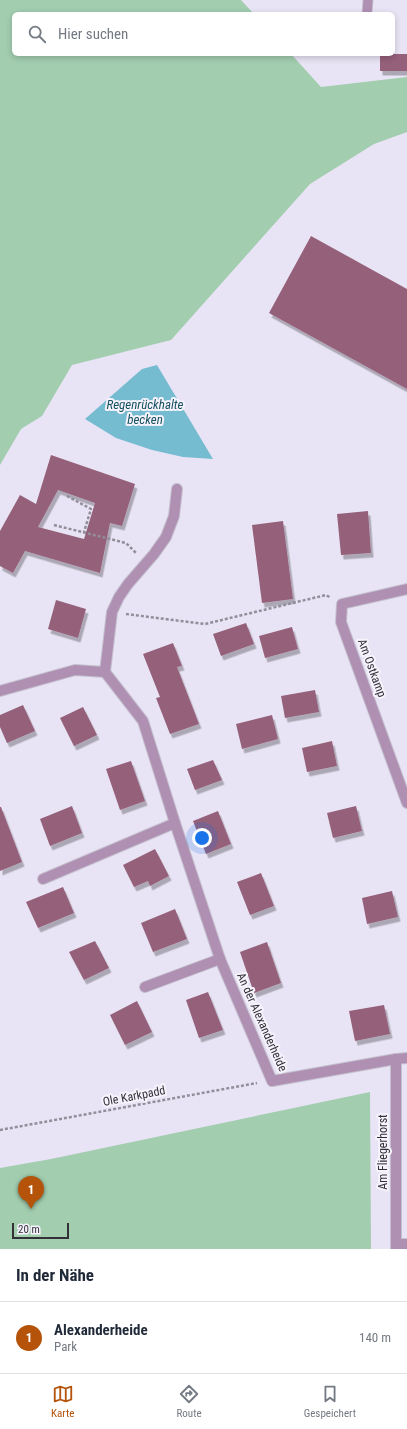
<!DOCTYPE html>
<html lang="de">
<head>
<meta charset="utf-8">
<style>
	:root { --surface:#fff; --page:#f2f2f3; --text:#1f2937; --muted:#747a83; --line:#e0e1e3; --accent:#b45309 }
	body { margin:0; font-family:"Roboto Condensed",sans-serif; background:var(--page); color:var(--text) }
	.scale { position:absolute; left:12px; bottom:10px; width:57px; box-sizing:border-box; padding-left:4px; border:2px solid #333137; border-top:0; font-size:11px; line-height:14px; white-space:nowrap; color:#333137; -webkit-text-stroke:3px #f6f3fd; paint-order:stroke }
	.you { position:absolute; left:202px; top:838px; width:14px; height:14px; margin:-10px; border:3px solid #fff; border-radius:50%; background:#1a73e8; box-shadow:0 0 0 6px #1a73e833 }
	.badge { display:grid; place-items:center; width:26px; height:26px; border-radius:50%; background:var(--accent); color:#fff; font-size:13px; font-weight:700 }
	.pin { position:absolute; translate:-50% -33px; filter:drop-shadow(0 1px 2px #0008) }
	.pin::after { content:''; position:absolute; top:21px; width:14px; height:12px; background:inherit; clip-path:polygon(0 0,100% 0,50% 100%) }
	.list { margin:0; padding:0; list-style:none }
	h2 { display:flex; justify-content:space-between; align-items:center; height:52px; margin:0; padding:0 16px; font-size:17px }
	h2 small { font-size:13px; font-weight:400; color:var(--muted) }
	.list li { display:grid; grid-template-columns:26px 1fr auto; gap:12px; align-items:center; box-sizing:border-box; height:72px; padding:0 16px; border-top:1px solid var(--line) }
	.list b { display:block; font-size:15px; white-space:nowrap }
	.list p { margin:0; font-size:13px; white-space:nowrap; color:var(--muted) }
	.list em { font-size:13px; font-style:normal; color:var(--muted) }
	.icon { flex:none; width:22px; height:22px; fill:none; stroke:currentColor; stroke-width:2; stroke-linecap:round; stroke-linejoin:round }
	.map { position:relative; flex:none; width:407px; height:1249px; overflow:hidden }
	.search { position:absolute; background:var(--surface); box-shadow:0 2px 6px #0003; left:12px; right:12px; top:12px; height:44px; display:flex; align-items:center; gap:10px; box-sizing:border-box; padding:0 14px; border-radius:6px; color:var(--muted); font-size:15px }
	.sheet { height:124px; background:var(--surface) }
	nav { display:flex; justify-content:space-around; align-items:center; box-sizing:border-box; height:56px; border-top:1px solid var(--line); background:var(--surface); font-size:11px; color:var(--muted) }
	nav a { display:grid; justify-items:center; gap:2px }
	nav .on { color:var(--accent) }
	.map>svg:first-child { display:block }
	.green { fill:#a2cdaf }
	.water { fill:#76bcd0 }
	.building { fill:#95617a; fill-rule:evenodd; filter:url(#shadow) }
	.lines { fill:none; stroke-linecap:round; stroke-linejoin:round }
	.lane-casing { stroke:#c5c0cf; stroke-width:11 }
	.street-casing { stroke:#c5c0cf; stroke-width:12 }
	.path { stroke:#928e9a; stroke-width:2.5; stroke-dasharray:3 2; stroke-linecap:butt }
	.lane { stroke:#af90b3; stroke-width:9 }
	.street { stroke:#af90b3; stroke-width:10 }
	.labels { text-anchor:middle; dominant-baseline:central; stroke-width:4; stroke-linejoin:round; paint-order:stroke }
	.street-label { font-size:12px; fill:#333137; stroke:#f6f3fd }
	.water-label { font-size:13px; font-style:italic; fill:#165260; stroke:#f6f3fd }
</style>
</head>
<body>
<div class="map">
<svg width="407" height="1249" viewBox="0 0 407 1249">
	<defs>
		<filter id="shadow"><feDropShadow dx="2.5" dy="4.5" stdDeviation="0" flood-color="#0004"/></filter>
	</defs>
	<rect width="100%" height="100%" fill="#e9e4f5"/>
	<g class="green">
		<polygon points="0,0 241,0 254,14 14,14 14,54 291,54 321,87 407,77 407,132 374,144 310,184 171,340 72,365 42,416 21,429 0,465"/>
		<polygon points="370,1092 371,1249 0,1249 0,1168 51,1159"/>
	</g>
	<polygon class="water" points="157,365 213,459 183,457 152,450 116,438 85,419 142,369"/>
	<g class="building">
		<rect x="380" y="54" width="27" height="17"/>
		<polygon points="311,236 407,289 407,389 269,313"/>
		<path d="M 51,455 L 135,484 L 122,526 L 110,523 L 100,573 L 25,551 L 13,573 L 0,566 L 0,531 L 20,495 L 36,504 ZM 58,490 L 95,503 L 84,539 L 38,527 Z"/>
		<polygon points="368,511 371,553 341,555 337,514"/>
		<polygon points="283,521 293,599 262,603 252,525"/>
		<polygon points="56,600 86,609 78,638 48,629"/>
		<polygon points="246,623 254,644 221,656 213,634"/>
		<polygon points="292,627 298,649 265,658 259,636"/>
		<polygon points="173,643 182,666 177,667 199,724 170,734 156,698 160,697 143,654"/>
		<polygon points="315,690 319,712 285,718 281,696"/>
		<polygon points="23,705 35,731 7,743 0,727 0,715"/>
		<polygon points="83,707 97,735 74,746 60,718"/>
		<polygon points="272,715 278,739 242,749 236,724"/>
		<polygon points="332,741 337,766 307,772 302,748"/>
		<polygon points="213,760 222,780 195,790 187,769"/>
		<polygon points="131,761 145,801 120,810 106,769"/>
		<polygon points="72,806 82,833 50,846 40,819"/>
		<polygon points="356,806 362,831 333,838 327,813"/>
		<polygon points="0,807 1,807 22,862 0,871"/>
		<polygon points="218,811 231,844 206,854 193,821"/>
		<polygon points="155,849 169,876 150,886 148,881 134,887 123,865"/>
		<polygon points="261,873 274,906 250,915 237,882"/>
		<polygon points="63,887 74,913 38,928 26,902"/>
		<polygon points="392,891 398,917 367,924 362,898"/>
		<polygon points="175,909 187,939 153,952 141,923"/>
		<polygon points="95,941 109,968 84,980 69,952"/>
		<polygon points="267,942 281,983 254,993 240,952"/>
		<polygon points="208,992 223,1030 199,1038 186,1000"/>
		<polygon points="137,1001 152,1032 125,1045 110,1015"/>
		<polygon points="384,1005 390,1034 355,1041 349,1011"/>
	</g>
	<g class="lines">
		<g class="lane-casing">
			<polyline id="lane" points="367,14 368,0"/>
		</g>
		<g class="street-casing">
			<g id="street">
				<polyline points="177,489 174,516 166,537 154,554 128,584 119,597 112,612 105,672 143,721 175,823 220,959 272,1081 396,1059 407,1058"/>
				<polyline points="407,589 342,604 341,622 407,803"/>
				<polyline points="0,691 75,670 105,672"/>
				<polyline points="43,879 175,823"/>
				<polyline points="145,987 220,959"/>
				<polyline points="396,1059 396,1249"/>
				<polyline points="396,1244 407,1244"/>
			</g>
		</g>
		<g class="path">
			<polyline points="67,496 91,509 84,532"/>
			<polyline points="54,525 126,543 136,553"/>
			<polyline points="126,614 205,624 326,595 331,598"/>
			<polyline points="0,1130 257,1083"/>
		</g>
		<use href="#lane" class="lane"/>
		<use href="#street" class="street"/>
	</g>
	<g class="labels">
		<g class="street-label">
			<text transform="translate(372 668) rotate(70)">Am Ostkamp</text>
			<text transform="translate(262 1022) rotate(66)">An der Alexanderheide</text>
			<text transform="translate(134 1096) rotate(-11)">Ole Karkpadd</text>
			<text transform="translate(383 1152) rotate(-90)">Am Fliegerhorst</text>
		</g>
		<g class="water-label">
			<text x="145" y="404">Regenrückhalte<tspan x="145" dy="15">becken</tspan></text>
		</g>
	</g>
</svg>
<div class="scale">20 m</div>
<div class="you"></div>
<div class="pin badge" style="left:31px;top:1209px">1</div>
<div class="search"><svg class="icon" aria-label="search" viewBox="0 0 24 24"><circle cx="10" cy="10" r="6"/><path d="M15 15l6 6"/></svg>Hier suchen</div>
</div>
<section class="sheet">
<h2>In der Nähe<small></small></h2>
<ul class="list">
<li><span class="badge">1</span><div><b>Alexanderheide</b><p>Park</p></div><em>140 m</em></li>
</ul>
</section>
<nav>
<a class="on"><svg class="icon" aria-label="map" viewBox="0 0 24 24"><path d="M3 6l6-2 6 2 6-2v14l-6 2-6-2-6 2zM9 4v14M15 6v14"/></svg>Karte</a>
<a><svg class="icon" aria-label="directions" viewBox="0 0 24 24"><path d="M12 3l9 9-9 9-9-9zM9 14v-3h6M13 9l2 2-2 2"/></svg>Route</a>
<a><svg class="icon" aria-label="saved" viewBox="0 0 24 24"><path d="M7 4h10v16l-5-4-5 4z"/></svg>Gespeichert</a>
</nav>
</body>
</html>
